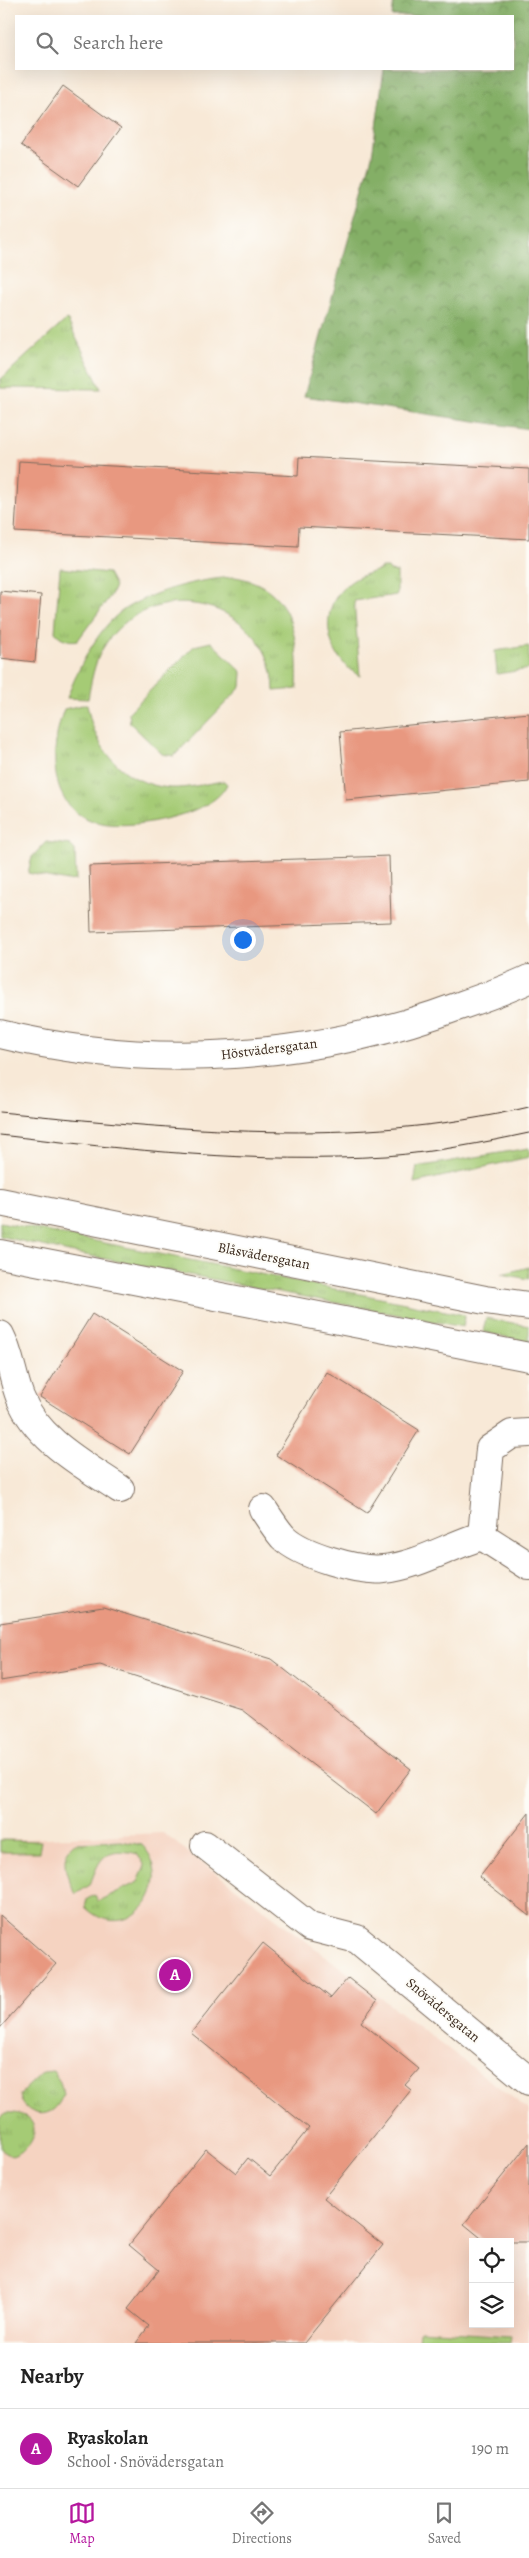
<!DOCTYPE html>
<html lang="en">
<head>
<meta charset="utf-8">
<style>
	:root { --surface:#fff; --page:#f2f2f2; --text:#222; --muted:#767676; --line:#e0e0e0; --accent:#b5179e }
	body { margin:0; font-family:Alegreya,serif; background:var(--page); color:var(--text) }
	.controls { position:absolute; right:15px; bottom:15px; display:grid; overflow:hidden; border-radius:0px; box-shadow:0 5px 20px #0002 }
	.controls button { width:45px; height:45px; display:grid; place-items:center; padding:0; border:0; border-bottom:1px solid var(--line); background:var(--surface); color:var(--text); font:25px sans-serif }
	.you { position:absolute; left:242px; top:939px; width:18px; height:18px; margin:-12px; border:4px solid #fff; border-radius:50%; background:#1a73e8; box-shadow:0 0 0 8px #1a73e833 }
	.badge { display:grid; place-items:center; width:32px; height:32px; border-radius:50%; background:var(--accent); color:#fff; font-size:16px; font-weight:700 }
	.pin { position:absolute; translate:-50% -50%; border:2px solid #fff; box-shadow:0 1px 5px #0006 }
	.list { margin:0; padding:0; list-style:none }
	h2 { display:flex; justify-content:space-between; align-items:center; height:65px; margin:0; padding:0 20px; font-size:21px }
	h2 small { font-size:16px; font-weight:400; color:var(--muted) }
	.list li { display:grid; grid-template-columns:32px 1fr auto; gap:15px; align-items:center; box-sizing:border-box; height:80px; padding:0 20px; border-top:1px solid var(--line) }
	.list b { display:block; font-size:19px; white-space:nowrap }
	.list p { margin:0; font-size:16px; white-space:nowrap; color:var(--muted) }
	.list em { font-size:16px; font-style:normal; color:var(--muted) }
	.icon { flex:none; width:28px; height:28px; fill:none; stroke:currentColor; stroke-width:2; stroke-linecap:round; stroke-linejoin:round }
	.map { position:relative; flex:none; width:529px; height:2343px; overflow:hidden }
	.search { position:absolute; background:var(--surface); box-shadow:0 5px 20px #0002; left:15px; right:15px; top:15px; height:55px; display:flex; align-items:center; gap:12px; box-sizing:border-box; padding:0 18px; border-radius:0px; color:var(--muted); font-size:19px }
	.sheet { height:145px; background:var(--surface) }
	nav { display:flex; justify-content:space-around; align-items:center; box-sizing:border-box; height:70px; border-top:1px solid var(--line); background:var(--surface); font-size:14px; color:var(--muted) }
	nav a { display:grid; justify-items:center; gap:2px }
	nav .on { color:var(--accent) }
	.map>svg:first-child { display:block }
	.built { fill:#f5d3c1; fill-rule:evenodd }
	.grass { fill:url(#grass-tufts); stroke:#707a4a }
	.forest { fill:url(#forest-crowns); stroke:#606c42 }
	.green { fill:#a5cb75; stroke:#707a4a }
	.building { fill:#e89880 }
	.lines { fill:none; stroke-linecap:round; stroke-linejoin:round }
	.minor-casing { stroke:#7d6d5f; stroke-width:30 }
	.minor { stroke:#fff; stroke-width:28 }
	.tram { stroke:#3b2a1e; stroke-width:1 }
	.labels { text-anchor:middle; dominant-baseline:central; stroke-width:4; stroke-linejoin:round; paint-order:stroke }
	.street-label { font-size:14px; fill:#3b2a1e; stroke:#fdfcf7 }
</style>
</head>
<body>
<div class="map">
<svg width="529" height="2343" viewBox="0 0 529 2343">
	<defs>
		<pattern id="grass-tufts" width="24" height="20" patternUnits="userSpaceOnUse" patternTransform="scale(1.25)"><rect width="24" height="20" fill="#a5cb75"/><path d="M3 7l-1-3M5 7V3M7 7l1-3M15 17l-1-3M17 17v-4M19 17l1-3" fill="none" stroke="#8fae65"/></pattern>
		<pattern id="forest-crowns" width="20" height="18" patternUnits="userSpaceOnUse" patternTransform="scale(1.25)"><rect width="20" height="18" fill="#84af66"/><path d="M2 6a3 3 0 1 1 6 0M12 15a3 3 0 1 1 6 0" fill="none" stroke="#6d8f53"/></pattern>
	</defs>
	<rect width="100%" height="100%" fill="#fdfcf7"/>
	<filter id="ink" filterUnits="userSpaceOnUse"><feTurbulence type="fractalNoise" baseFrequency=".02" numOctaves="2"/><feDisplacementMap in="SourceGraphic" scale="10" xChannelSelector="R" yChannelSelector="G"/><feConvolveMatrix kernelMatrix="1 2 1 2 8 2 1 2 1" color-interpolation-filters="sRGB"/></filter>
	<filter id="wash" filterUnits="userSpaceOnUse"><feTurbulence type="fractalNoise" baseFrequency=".0096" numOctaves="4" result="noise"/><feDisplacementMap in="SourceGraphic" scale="20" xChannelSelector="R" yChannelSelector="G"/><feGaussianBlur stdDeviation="1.12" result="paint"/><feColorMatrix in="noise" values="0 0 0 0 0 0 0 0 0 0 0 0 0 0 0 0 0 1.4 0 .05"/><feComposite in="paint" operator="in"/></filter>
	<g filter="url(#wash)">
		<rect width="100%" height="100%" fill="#f8e9d7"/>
		<path class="built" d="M 163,1833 L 529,2110 L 529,2343 L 0,2343 L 0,1840 ZM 473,2242 L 510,2242 L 510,2324 L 473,2324 Z"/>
		<g class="grass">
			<polygon points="67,319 101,389 0,388 0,380"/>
			<path d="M 60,568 L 108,573 L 115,586 L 111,595 L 78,640 C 70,642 60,639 55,632 Z"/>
			<path d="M 380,568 L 388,568 L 390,571 L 397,572 L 397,595 L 354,601 L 360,676 C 326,658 316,609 348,584 C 358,576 368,573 380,570 Z"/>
			<path d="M 235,577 C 294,586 299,640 297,689 L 274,691 C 273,600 149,570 103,648 C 94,663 91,682 88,699 L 67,698 C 78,668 100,623 128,607 C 159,589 200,579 235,577 Z"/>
			<polygon points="529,646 529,669 497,674 495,651"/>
			<path d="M 87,704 C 94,748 123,784 170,788 C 188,789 207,783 224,781 L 227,784 C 219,803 191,812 173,817 C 150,823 121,828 97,822 C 46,810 50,747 64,709 Z"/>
			<polygon points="46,842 70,845 75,850 76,880 67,881 28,873 32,857"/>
			<polygon points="529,1148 529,1157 414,1183 417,1167"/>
			<polygon points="0,1222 465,1315 463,1327 69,1252 0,1236"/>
			<polygon points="529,1267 529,1279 502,1274"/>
			<polygon points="486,1318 529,1326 529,1342 483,1332"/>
			<polygon points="0,1840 41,1841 39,1852 0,1852"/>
			<path d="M 121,1841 L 142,1845 C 180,1884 128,1949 85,1907 L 87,1899 L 95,1895 L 98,1901 L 138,1882 L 145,1866 L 138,1854 C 106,1846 100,1856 90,1885 L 76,1894 C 67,1878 57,1856 75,1843 Z"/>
			<path d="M 53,2071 L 60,2082 L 64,2094 C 60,2101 57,2109 49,2112 C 36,2118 20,2107 20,2094 L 43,2072 Z"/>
			<path d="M 5,2113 C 43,2110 42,2146 12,2156 L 0,2149 L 0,2117 Z"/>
		</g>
		<polygon class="forest" points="394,0 529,0 529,429 304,396 372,156 384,69 513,69 513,16 392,16"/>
		<g class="green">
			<polygon points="211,642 242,672 241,687 174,756 162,754 130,723 129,712 194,646"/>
			<polygon points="420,2330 511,2336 510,2343 419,2343"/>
		</g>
		<g id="blocks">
			<g class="building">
				<polygon points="63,86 121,128 78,186 21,145"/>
				<polygon points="299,457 529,469 529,539 299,527 298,547 15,532 19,461 298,476"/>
				<polygon points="0,591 41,595 35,662 0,658"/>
				<polygon points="529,713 529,782 346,800 340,732"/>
				<polygon points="389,856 391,922 91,932 89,866"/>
				<polygon points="92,1314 183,1371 130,1454 40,1397"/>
				<polygon points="327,1372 419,1430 367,1513 276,1455"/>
				<polygon points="103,1607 271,1659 411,1769 376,1814 242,1710 100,1665 0,1681 0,1623"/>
				<polygon points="529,1813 529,1916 479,1877"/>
				<polygon points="0,1915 56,1964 0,2028"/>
				<polygon points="263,1943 331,1998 348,1978 377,2001 361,2022 419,2069 405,2085 411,2090 324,2198 383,2245 304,2343 136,2343 149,2326 128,2309 159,2270 129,2245 206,2149 236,2173 248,2158 270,2176 309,2128 191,2033"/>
				<polygon points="529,2143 529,2242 486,2242 464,2224"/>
			</g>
		</g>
	</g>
	<g filter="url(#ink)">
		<use href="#blocks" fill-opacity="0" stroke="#7d6d5f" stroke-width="1"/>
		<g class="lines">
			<g class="minor-casing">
				<g id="minor">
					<path d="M 0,1034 C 152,1071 316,1060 462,1005 C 485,997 508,989 529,979"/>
					<polyline points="0,1202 485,1300 529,1306"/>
					<polyline points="0,1254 529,1357"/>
					<path d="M 0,1335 C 10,1354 12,1376 20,1397 C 37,1440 83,1464 120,1489"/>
					<polyline points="529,1433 512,1434 490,1449 482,1536 529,1566"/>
					<path d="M 263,1509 C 269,1518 276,1529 283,1537 C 301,1555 359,1572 384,1569 C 418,1566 450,1545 482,1536"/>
					<polyline points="205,1845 310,1927 357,1939 529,2081"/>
				</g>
			</g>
			<use href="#minor" class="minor"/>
			<g class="tram">
				<path d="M 0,1112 C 176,1129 355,1149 529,1107"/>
				<path d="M 0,1135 C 129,1150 257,1164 386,1156 C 435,1152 482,1143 529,1133"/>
			</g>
		</g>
	</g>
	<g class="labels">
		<g class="street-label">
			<text transform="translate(269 1049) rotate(-7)">Höstvädersgatan</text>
			<text transform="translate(264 1256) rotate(11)">Blåsvädersgatan</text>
			<text transform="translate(443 2010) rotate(40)">Snövädersgatan</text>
		</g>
	</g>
</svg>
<div class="controls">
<button><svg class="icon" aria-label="locate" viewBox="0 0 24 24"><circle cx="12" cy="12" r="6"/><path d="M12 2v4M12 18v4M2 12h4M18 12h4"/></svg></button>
<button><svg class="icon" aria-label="layers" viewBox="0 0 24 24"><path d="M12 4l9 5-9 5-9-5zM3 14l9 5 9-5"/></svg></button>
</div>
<div class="you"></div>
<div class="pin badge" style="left:175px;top:1975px">A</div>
<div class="search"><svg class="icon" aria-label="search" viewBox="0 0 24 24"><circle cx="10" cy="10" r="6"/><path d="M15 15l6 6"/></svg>Search here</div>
</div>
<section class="sheet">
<h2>Nearby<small></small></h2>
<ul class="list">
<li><span class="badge">A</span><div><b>Ryaskolan</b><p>School · Snövädersgatan</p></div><em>190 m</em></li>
</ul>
</section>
<nav>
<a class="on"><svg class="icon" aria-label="map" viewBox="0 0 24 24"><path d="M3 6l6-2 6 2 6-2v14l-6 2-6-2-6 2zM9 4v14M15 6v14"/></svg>Map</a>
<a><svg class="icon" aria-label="directions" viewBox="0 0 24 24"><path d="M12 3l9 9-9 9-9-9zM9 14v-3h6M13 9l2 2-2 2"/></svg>Directions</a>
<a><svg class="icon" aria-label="saved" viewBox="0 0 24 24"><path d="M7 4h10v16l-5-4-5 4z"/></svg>Saved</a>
</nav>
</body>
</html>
